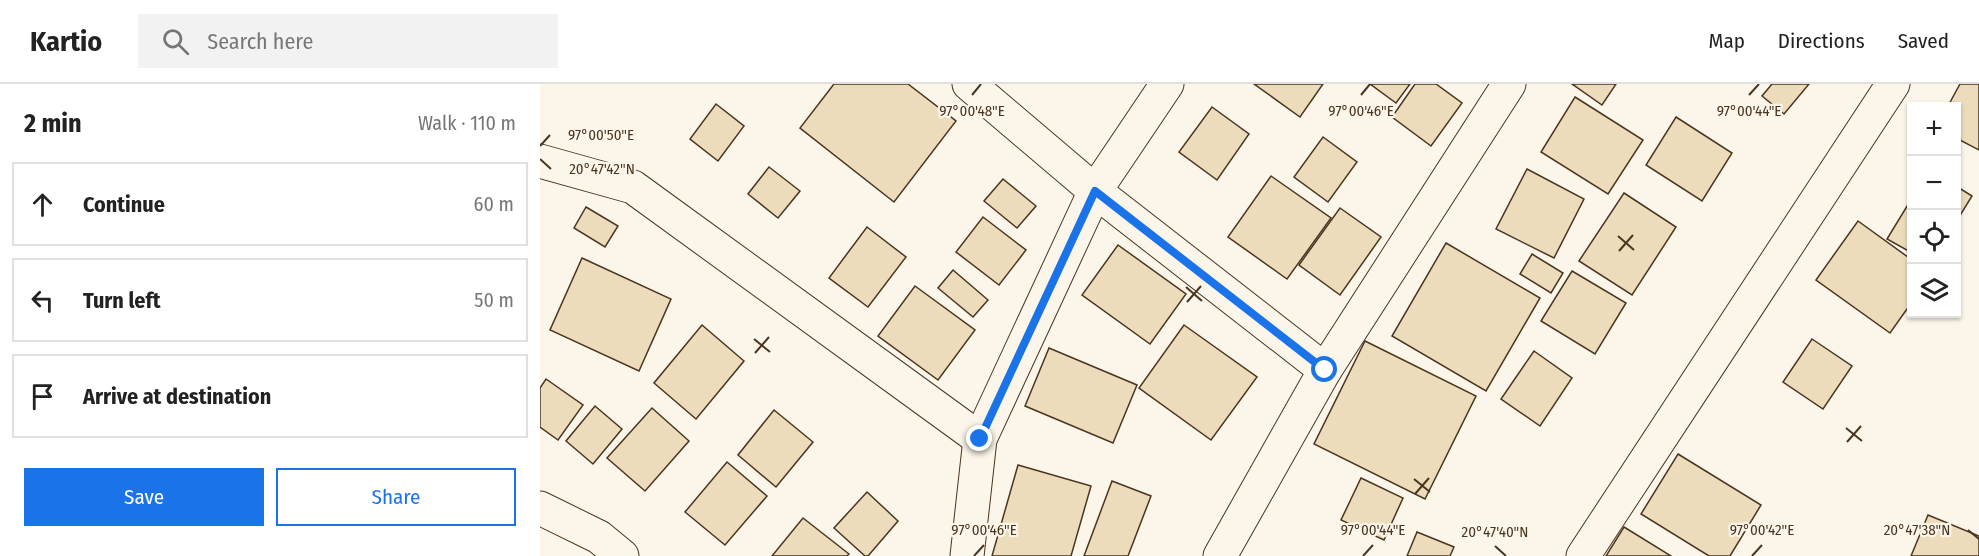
<!DOCTYPE html>
<html lang="en">
<head>
<meta charset="utf-8">
<style>
	:root { --surface:#fff; --page:#f2f2f2; --text:#222; --muted:#767676; --line:#e0e0e0; --accent:#1a73e8 }
	body { margin:0; font-family:"Fira Sans Condensed",sans-serif; background:var(--page); color:var(--text) }
	.controls { position:absolute; right:18px; top:18px; display:grid; overflow:hidden; border-radius:0px; box-shadow:0 2px 4px #0004 }
	.controls button { width:54px; height:54px; display:grid; place-items:center; padding:0; border:0; border-bottom:2px solid var(--line); background:var(--surface); color:var(--text); font:30px sans-serif }
	.stop { position:absolute; width:18px; height:18px; margin:-14px; border:4px solid #1a73e8; border-radius:50%; background:#fff }
	.stop.end { background:#1a73e8; border-color:#fff; box-shadow:0 2px 6px #0008 }
	.list { margin:0; padding:0; list-style:none }
	h2 { display:flex; justify-content:space-between; align-items:center; height:78px; margin:0; padding:0 24px; font-size:26px }
	h2 small { font-size:20px; font-weight:400; color:var(--muted) }
	.list li { display:grid; grid-template-columns:39px 1fr auto; gap:18px; align-items:center; box-sizing:border-box; height:84px; margin:0 12px 12px; padding:0 12px; border:2px solid var(--line); border-radius:0px }
	.list b { display:block; font-size:22px; white-space:nowrap }
	.list em { font-size:20px; font-style:normal; color:var(--muted) }
	.actions { display:flex; gap:12px; padding:18px 24px }
	.actions a { flex:1; padding:14px 0; border:2px solid var(--accent); border-radius:0px; text-align:center; font-size:21px; color:var(--accent) }
	.actions .main { background:var(--accent); color:#fff }
	.icon { flex:none; width:33px; height:33px; fill:none; stroke:currentColor; stroke-width:2; stroke-linecap:round; stroke-linejoin:round }
	.map { position:relative; flex:none; width:1439px; height:472px; overflow:hidden }
	header { display:flex; align-items:center; gap:36px; box-sizing:border-box; height:84px; padding:0 30px; background:var(--surface); border-bottom:2px solid var(--line) }
	header strong { font-size:28px }
	nav { display:flex; gap:33px; margin-inline-start:auto; font-size:21px }
	.search { width:420px; height:54px; background:var(--page); display:flex; align-items:center; gap:15px; box-sizing:border-box; padding:0 21px; border-radius:0px; color:var(--muted); font-size:22px }
	main { display:flex }
	aside { flex:1; background:var(--surface) }
	.map>svg:first-child { display:block }
	.building { fill:#ecdcbc; stroke:#4a3520; stroke-width:1.5 }
	.lines { fill:none; stroke-linecap:round; stroke-linejoin:round }
	.minor-casing { stroke:#4a3520; stroke-width:35 }
	.minor { stroke:#fbf6e9; stroke-width:33 }
	.route { stroke:#1a73e8; stroke-width:8 }
	.ticks { fill:none; stroke:#4a3520; stroke-width:2 }
	.ticks-label { font-size:15px; text-anchor:middle; fill:#4a3520; stroke:#fbf6e9; stroke-width:4.5; stroke-linejoin:round; paint-order:stroke }
</style>
</head>
<body>
<header>
<strong>Kartio</strong>
<div class="search"><svg class="icon" aria-label="search" viewBox="0 0 24 24"><circle cx="10" cy="10" r="6"/><path d="M15 15l6 6"/></svg>Search here</div>
<nav><a>Map</a><a>Directions</a><a>Saved</a></nav>
</header>
<main>
<aside>
<h2>2 min<small>Walk · 110 m</small></h2>
<ul class="list">
<li><svg class="icon" aria-label="ahead" viewBox="0 0 24 24"><path d="M12 20V5M6 11l6-6 6 6"/></svg><div><b>Continue</b></div><em>60 m</em></li>
<li><svg class="icon" aria-label="left" viewBox="0 0 24 24"><path d="M17 20v-9H6M10 6l-5 5 5 5"/></svg><div><b>Turn left</b></div><em>50 m</em></li>
<li><svg class="icon" aria-label="arrive" viewBox="0 0 24 24"><path d="M6 21V4h12l-3 4 3 4H6"/></svg><div><b>Arrive at destination</b></div></li>
</ul>
<div class="actions"><a class="main">Save</a><a>Share</a></div>
</aside>
<div class="map">
<svg width="1439" height="472" viewBox="0 0 1439 472">
	<rect width="100%" height="100%" fill="#fbf6e9"/>
	<g class="building">
		<polygon points="294,0 368,0 416,37 354,118 260,44"/>
		<polygon points="714,0 783,0 760,33"/>
		<polygon points="830,0 870,0 856,19"/>
		<polygon points="875,0 896,0 922,19 891,62 852,33"/>
		<polygon points="1032,0 1076,0 1062,21"/>
		<polygon points="1232,0 1269,0 1244,30 1222,12"/>
		<polygon points="1420,0 1439,0 1439,66 1416,54 1416,22 1408,22"/>
		<polygon points="1035,13 1103,56 1068,110 1001,68"/>
		<polygon points="176,20 204,42 178,77 150,55"/>
		<polygon points="672,23 709,50 677,96 639,68"/>
		<polygon points="1136,33 1192,69 1162,117 1106,81"/>
		<polygon points="783,53 817,78 788,118 754,93"/>
		<polygon points="229,83 260,107 238,134 208,110"/>
		<polygon points="987,85 1044,115 1014,174 956,145"/>
		<polygon points="731,92 791,134 747,195 688,153"/>
		<polygon points="463,95 496,122 477,144 444,117"/>
		<polygon points="1416,102 1432,112 1416,138"/>
		<polygon points="1084,109 1136,143 1092,211 1039,177"/>
		<polygon points="1372,114 1372,169 1347,155"/>
		<polygon points="46,123 78,142 65,163 34,144"/>
		<polygon points="800,124 841,153 800,211 759,181"/>
		<polygon points="443,133 486,166 459,201 416,168"/>
		<polygon points="1318,137 1372,176 1372,218 1350,249 1276,196"/>
		<polygon points="327,143 366,173 328,223 289,194"/>
		<polygon points="906,159 1000,214 946,307 852,252"/>
		<polygon points="578,161 646,210 610,260 542,211"/>
		<polygon points="992,170 1023,189 1011,209 980,190"/>
		<polygon points="42,174 131,215 99,287 10,246"/>
		<polygon points="413,186 448,216 433,233 398,204"/>
		<polygon points="1032,187 1086,219 1055,270 1001,237"/>
		<polygon points="375,202 435,246 398,296 338,252"/>
		<polygon points="162,241 204,277 156,335 114,299"/>
		<polygon points="644,241 717,293 671,356 599,304"/>
		<polygon points="1272,255 1312,282 1283,325 1243,298"/>
		<polygon points="825,257 936,312 885,415 774,360"/>
		<polygon points="509,264 597,301 573,359 485,322"/>
		<polygon points="994,267 1032,294 1000,342 961,315"/>
		<polygon points="6,295 43,321 18,356 0,343 0,304"/>
		<polygon points="55,322 82,345 53,380 26,357"/>
		<polygon points="112,324 149,357 105,407 67,374"/>
		<polygon points="234,326 273,358 236,403 198,371"/>
		<polygon points="1138,370 1221,421 1190,472 1169,472 1101,430"/>
		<polygon points="187,378 227,412 185,461 145,428"/>
		<polygon points="478,381 551,402 531,472 452,472"/>
		<polygon points="821,394 863,414 844,456 801,436"/>
		<polygon points="572,397 611,412 588,472 544,472"/>
		<polygon points="327,408 358,437 328,472 325,472 294,444"/>
		<polygon points="1388,431 1439,452 1439,472 1371,472"/>
		<polygon points="263,434 309,470 307,472 232,472"/>
		<polygon points="1084,443 1131,472 1066,472"/>
		<polygon points="877,448 914,463 910,472 867,472"/>
	</g>
	<g class="lines">
		<g class="minor-casing">
			<g id="minor">
				<polyline points="429,0 555,107 785,286"/>
				<polyline points="0,77 93,103 440,355"/>
				<polyline points="0,424 59,453 82,472"/>
				<polyline points="427,472 440,355 555,107 627,0"/>
				<polyline points="680,472 785,286 969,0"/>
				<polyline points="1043,472 1353,0"/>
			</g>
		</g>
		<use href="#minor" class="minor"/>
	</g>
	<g class="lines">
		<polyline class="route" points="440,355 555,107 785,286"/>
	</g>
	<path class="ticks" d="M 432,11 L 441,0M 821,11 L 830,0M 1209,11 L 1219,0M 0,62 L 10,51M 0,75 L 11,85M 1078,152 L 1094,166M 1079,167 L 1093,151M 646,203 L 662,217M 647,218 L 661,202M 214,255 L 230,268M 215,269 L 229,253M 1306,344 L 1322,357M 1307,358 L 1321,342M 874,395 L 890,408M 875,410 L 889,394M 1428,446 L 1439,455M 955,462 L 966,472M 434,472 L 444,461M 823,472 L 833,461M 1212,472 L 1222,461"/>
	<g class="ticks-label">
		<text x="432" y="32">97°00'48"E</text>
		<text x="821" y="32">97°00'46"E</text>
		<text x="1209" y="32">97°00'44"E</text>
		<text x="61" y="56">97°00'50"E</text>
		<text x="62" y="90">20°47'42"N</text>
		<text x="444" y="451">97°00'46"E</text>
		<text x="833" y="451">97°00'44"E</text>
		<text x="1222" y="451">97°00'42"E</text>
		<text x="1377" y="451">20°47'38"N</text>
		<text x="955" y="453">20°47'40"N</text>
	</g>
</svg>
<div class="controls">
<button>+</button>
<button>−</button>
<button><svg class="icon" aria-label="locate" viewBox="0 0 24 24"><circle cx="12" cy="12" r="6"/><path d="M12 2v4M12 18v4M2 12h4M18 12h4"/></svg></button>
<button><svg class="icon" aria-label="layers" viewBox="0 0 24 24"><path d="M12 4l9 5-9 5-9-5zM3 14l9 5 9-5"/></svg></button>
</div>
<div class="stop" style="left:785px;top:286px"></div>
<div class="stop end" style="left:440px;top:355px"></div>
</div>
</main>
</body>
</html>
